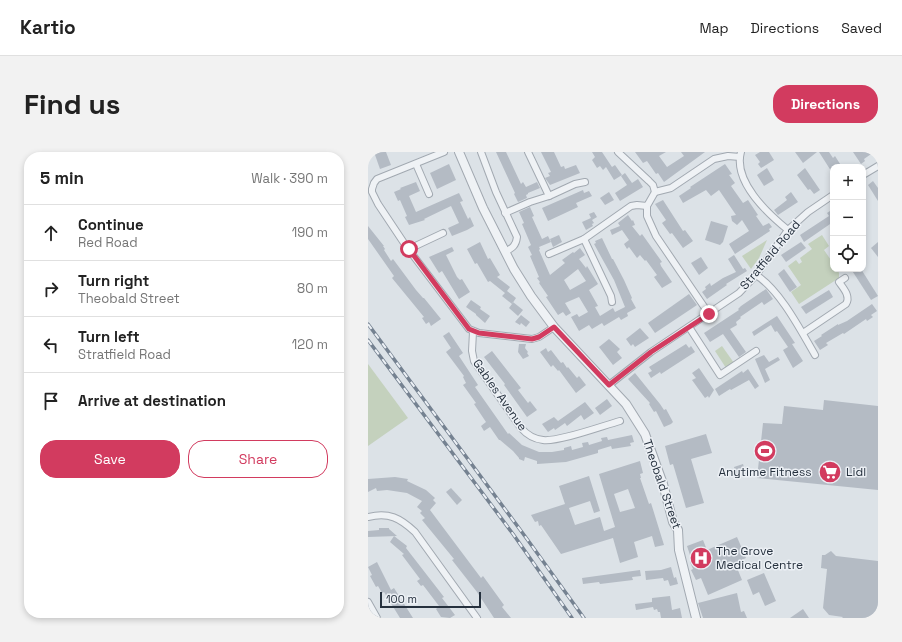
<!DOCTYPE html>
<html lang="en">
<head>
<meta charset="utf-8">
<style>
	:root { --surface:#fff; --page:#f2f2f2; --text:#222; --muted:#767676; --line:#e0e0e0; --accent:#d23b5f }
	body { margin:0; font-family:"Space Grotesk",sans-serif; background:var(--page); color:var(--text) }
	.controls { position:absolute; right:12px; top:12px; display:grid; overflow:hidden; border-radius:8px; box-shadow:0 2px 6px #0003 }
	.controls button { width:36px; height:36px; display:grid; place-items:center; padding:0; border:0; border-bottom:1px solid var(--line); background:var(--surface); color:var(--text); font:20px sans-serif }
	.scale { position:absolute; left:12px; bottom:10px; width:101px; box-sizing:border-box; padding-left:4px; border:2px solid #26313e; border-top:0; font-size:11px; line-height:14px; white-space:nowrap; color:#26313e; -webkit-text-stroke:3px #ecf0f5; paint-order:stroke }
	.stop { position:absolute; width:12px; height:12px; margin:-9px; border:3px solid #d23b5f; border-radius:50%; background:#fff }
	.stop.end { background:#d23b5f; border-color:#fff; box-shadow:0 1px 4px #0008 }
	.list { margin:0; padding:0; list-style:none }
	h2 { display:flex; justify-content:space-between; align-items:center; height:52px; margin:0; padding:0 16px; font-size:17px }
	h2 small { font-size:13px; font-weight:400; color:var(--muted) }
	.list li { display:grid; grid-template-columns:26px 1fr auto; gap:12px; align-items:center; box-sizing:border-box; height:56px; padding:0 16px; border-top:1px solid var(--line) }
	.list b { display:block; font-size:15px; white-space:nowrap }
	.list p { margin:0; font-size:13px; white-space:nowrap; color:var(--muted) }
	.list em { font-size:13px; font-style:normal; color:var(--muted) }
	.actions { display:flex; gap:8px; padding:12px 16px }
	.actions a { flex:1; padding:9px 0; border:1px solid var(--accent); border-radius:16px; text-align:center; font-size:14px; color:var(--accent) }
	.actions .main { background:var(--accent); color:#fff }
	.icon { flex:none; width:22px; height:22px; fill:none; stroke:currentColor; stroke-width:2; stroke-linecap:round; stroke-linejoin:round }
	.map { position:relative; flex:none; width:510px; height:466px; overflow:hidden; border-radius:16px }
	header { display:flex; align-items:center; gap:24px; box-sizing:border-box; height:56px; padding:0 20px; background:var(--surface); border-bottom:1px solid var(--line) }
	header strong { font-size:19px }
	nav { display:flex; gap:22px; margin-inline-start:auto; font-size:14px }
	.intro { display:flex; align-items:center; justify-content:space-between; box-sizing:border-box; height:96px; padding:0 24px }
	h1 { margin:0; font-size:28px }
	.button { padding:10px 18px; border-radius:16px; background:var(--accent); color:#fff; font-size:14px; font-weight:700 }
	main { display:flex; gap:24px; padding:0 24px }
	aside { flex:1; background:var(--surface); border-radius:16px; box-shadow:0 2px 6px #0003 }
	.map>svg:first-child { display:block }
	.green { fill:#c4d1bd }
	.building { fill:#b4bbc4; fill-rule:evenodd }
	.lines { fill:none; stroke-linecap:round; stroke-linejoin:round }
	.minor-casing { stroke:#a2a9b1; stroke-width:8 }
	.tertiary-casing { stroke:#a2a9b1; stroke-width:10 }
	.minor { stroke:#eff2f5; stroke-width:6 }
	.tertiary { stroke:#eff2f5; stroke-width:8 }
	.rail-casing { stroke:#758291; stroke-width:3.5 }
	.rail { stroke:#ecf0f5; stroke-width:2; stroke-dasharray:6; stroke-linecap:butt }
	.route { stroke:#d23b5f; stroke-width:5 }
	.labels { text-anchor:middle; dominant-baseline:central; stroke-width:3; stroke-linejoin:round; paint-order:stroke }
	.street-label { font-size:12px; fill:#26313e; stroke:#ecf0f5 }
	.poi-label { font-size:12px; fill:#26313e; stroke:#ecf0f5; text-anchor:start }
</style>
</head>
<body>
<header>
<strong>Kartio</strong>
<nav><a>Map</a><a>Directions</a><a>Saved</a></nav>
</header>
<div class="intro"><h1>Find us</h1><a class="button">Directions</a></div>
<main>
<aside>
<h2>5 min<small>Walk · 390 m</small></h2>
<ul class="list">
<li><svg class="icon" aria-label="ahead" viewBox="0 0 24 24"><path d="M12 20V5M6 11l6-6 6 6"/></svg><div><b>Continue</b><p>Red Road</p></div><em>190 m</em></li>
<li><svg class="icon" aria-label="right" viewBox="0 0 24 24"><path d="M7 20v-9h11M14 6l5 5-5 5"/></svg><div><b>Turn right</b><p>Theobald Street</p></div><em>80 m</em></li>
<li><svg class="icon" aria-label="left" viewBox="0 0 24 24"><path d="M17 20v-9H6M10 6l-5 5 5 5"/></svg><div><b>Turn left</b><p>Stratfield Road</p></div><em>120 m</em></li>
<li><svg class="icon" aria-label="arrive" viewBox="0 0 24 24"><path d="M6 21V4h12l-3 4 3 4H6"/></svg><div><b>Arrive at destination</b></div></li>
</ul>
<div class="actions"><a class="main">Save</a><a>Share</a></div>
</aside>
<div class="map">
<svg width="510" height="466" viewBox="0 0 510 466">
	<rect width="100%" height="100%" fill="#dce2e7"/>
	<g class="green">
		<polygon points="454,83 461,94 456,98 465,111 465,117 469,117 471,121 471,126 431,152 423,140 433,133 420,114 428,108 431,112 434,110 432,106 444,97 440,92"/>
		<polygon points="399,88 391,106 383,117 374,104"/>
		<polygon points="354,194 366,211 358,216 347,199"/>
		<polygon points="0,212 40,266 0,294"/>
	</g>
	<g class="building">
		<polygon points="6,0 18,0 23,13 12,17"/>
		<polygon points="128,0 138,0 153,32 155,30 158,35 169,30 172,36 160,41 160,42 158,43 159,46 150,50 146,42 147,41"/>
		<polygon points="173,0 186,0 193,15 196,14 197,17 208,13 212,21 182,33 177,26 182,24 180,21 183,20"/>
		<polygon points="224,0 234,0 244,15 247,13 254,23 246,28 238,15 235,18 232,14 229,16 224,8 227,5"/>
		<polygon points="267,0 298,0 291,4 299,15 316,4 313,0 337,0 296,30 290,21 288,22 279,9 275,11"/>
		<polygon points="392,0 401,0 406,8 393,16 390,12 392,10 387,3"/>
		<polygon points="427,0 449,0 435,11"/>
		<polygon points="451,0 461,0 465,6 467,4 474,15 465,15 465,22"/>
		<polygon points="485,0 506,0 496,7 497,9 493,12"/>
		<polygon points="81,12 88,28 69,37 62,21"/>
		<polygon points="357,12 364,22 361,23 367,31 363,34 375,51 380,48 390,63 388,64 395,74 401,71 404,75 401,77 402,79 367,102 361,92 381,79 374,68 369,73 364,69 363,64 368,63 351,38 343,44 338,38 315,51 311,44 323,36 322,35"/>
		<polygon points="399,16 406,28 396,34 389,23"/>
		<polygon points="437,16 452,38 446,42 442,37 440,38 429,23"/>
		<polygon points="257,21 264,31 270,27 275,35 252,49 247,41 259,33 253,24"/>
		<polygon points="505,29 510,36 510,49 500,33"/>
		<polygon points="48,30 52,39 41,44 48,60 91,41 95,49 92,50 100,67 102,65 106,74 99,78 84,84 80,76 91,71 83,54 56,67 57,68 41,73 37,65 39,64 32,48 30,49 26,40 33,37 32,36"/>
		<polygon points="215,38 216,41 221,39 224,44 208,51 210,55 180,69 174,56"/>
		<polygon points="241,40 246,48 237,53 232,46"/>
		<polygon points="423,40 430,50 410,63 406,58 419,48 417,45"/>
		<polygon points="295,48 315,79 317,78 325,89 315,96 304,81 302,82 294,71 298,68 287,52"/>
		<path d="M 162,55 L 166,64 L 164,65 L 174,87 L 180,84 L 183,90 L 171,95 L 172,97 L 171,98 L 182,123 L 197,111 L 194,108 L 205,100 L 206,101 L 212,96 L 217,103 L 211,107 L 218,116 L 219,114 L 230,132 L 221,138 L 230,154 L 227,155 L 232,164 L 245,156 L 247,160 L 257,155 L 246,128 L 226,92 L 228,91 L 227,89 L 234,86 L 244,107 L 245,107 L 256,128 L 264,146 L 263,147 L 268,156 L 259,161 L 260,164 L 253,168 L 251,165 L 236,174 L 234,171 L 224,177 L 221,173 L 211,179 L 203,165 L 209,162 L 211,165 L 220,160 L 211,145 L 197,151 L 203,161 L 198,164 L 195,160 L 190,163 L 178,145 L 180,144 L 171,131 L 172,130 L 169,126 L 171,125 L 162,104 L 164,103 L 160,95 L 163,93 L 154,72 L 156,71 L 151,60 ZM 210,117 L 218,129 L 202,138 L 196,128 Z"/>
		<polygon points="465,57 465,70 436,90 432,83 461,64 459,61"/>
		<polygon points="226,60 229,65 224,68 226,71 224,72 225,74 218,78 214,70 223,66 221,62"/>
		<polygon points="260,63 264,69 265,68 267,73 264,74 272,84 274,82 294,110 292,111 293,114 304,130 294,136 286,125 289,123 278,108 277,109 272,103 269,106 261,95 259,97 256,92 261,88 254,78 244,83 242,78 252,74 250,71"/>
		<polygon points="343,69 360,74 355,90 352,93 337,88"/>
		<polygon points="0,74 16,94 15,94 17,97 16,98 23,109 25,107 48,138 55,146 56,146 73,167 63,174 61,170 58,172 54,166 56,165 24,126 26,124 0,87"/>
		<polygon points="191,83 194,90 185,95 182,87"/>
		<polygon points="112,90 120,107 122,106 132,123 129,125 142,135 139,139 148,146 144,152 145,150 155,158 150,164 141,156 144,152 134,144 137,141 122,129 120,130 109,111 107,112 99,97"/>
		<polygon points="433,90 438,96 418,110 413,103"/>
		<polygon points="510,90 510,105 503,96"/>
		<polygon points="84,95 86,99 78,103 89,125 92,128 94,127 102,140 91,147 74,119 71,121 61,105"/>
		<polygon points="366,103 375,117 377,116 379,119 358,132 359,133 339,147 334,140 338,137 337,135 342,131 343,134 355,126 368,120 360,107"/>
		<polygon points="333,105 340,116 331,123 323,111"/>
		<polygon points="416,117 429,135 422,140 410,122"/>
		<polygon points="483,117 493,117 510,144 503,148"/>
		<polygon points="398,137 405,147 396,153 394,150 372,165 373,166 368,170 369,173 362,177 378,200 371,205 355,182 342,190 336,181 371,158 370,157 373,154"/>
		<polygon points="461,138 465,145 438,162 433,155"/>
		<polygon points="321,142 329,153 287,181 280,171"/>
		<polygon points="103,148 113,155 112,157 122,164 117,171 108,163 108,162 98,155"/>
		<polygon points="504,152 509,159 503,163 505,165 499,169 498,167 476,182 475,181 458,191 460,193 452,198 446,189 454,184 453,183 470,172 470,173 479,169"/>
		<polygon points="153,163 162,170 158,175 153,171 152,173 147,170"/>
		<polygon points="409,164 427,191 424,192 435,209 425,216 415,198 420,195 409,179 407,180 403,173 386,184 384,180"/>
		<polygon points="272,176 281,186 267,195 265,192 263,194 258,187"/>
		<polygon points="81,180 95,201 91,204 110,233 107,235 140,282 141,281 154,293 171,300 184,300 196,298 196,296 203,294 204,298 215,295 214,291 220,290 221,293 234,289 233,286 239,285 240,288 264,283 266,290 262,291 263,294 244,297 243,294 230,298 230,301 198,310 169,312 169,309 157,305 156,309 151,307 151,306 145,299 132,288 131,288 122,275 116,279 113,274 118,270 106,252 108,251 95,233 98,231 95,225 96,224 78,200 83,196 75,184"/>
		<polygon points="241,187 252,197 249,200 254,206 245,213 231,195"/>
		<polygon points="151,192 158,192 157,196 160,200 159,201 161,204 155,207 150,200"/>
		<polygon points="318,192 321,196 323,194 327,200 293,222 292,220 283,226 280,221 284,219 281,215"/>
		<polygon points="178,196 180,200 183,198 193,211 195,210 199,216 200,215 209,226 211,224 218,233 208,241 191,218 190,219 185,213 183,215 172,200"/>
		<polygon points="124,199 153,236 150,238 160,251 162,249 169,258 159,265 136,233 137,232 116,205"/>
		<polygon points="396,203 401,210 410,205 412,208 397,217 402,228 397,231 387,207"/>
		<polygon points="331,216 346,238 341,246 340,244 337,246 324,228 328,226 324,221"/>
		<polygon points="380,217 391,234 387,237 381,228 363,238 362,237 351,244 347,237 374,219 375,221"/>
		<polygon points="267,221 292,252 296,258 298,257 305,270 303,272 296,275 288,259 286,260 281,252 282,251 260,227"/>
		<polygon points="239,247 244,254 232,263 227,256"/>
		<polygon points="456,248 510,254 510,338 389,326 395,271 414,272 416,254 455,258"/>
		<polygon points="217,250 226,261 216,268 213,263 199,274 197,271 187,278 186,276 180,280 174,272 186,265 190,269"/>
		<polygon points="338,282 344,301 323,307 336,351 318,356 305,312 302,313 297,294"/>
		<path d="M 272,309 L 275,321 L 272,322 L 273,326 L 272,326 L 281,352 L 283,351 L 296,393 L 287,395 L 284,384 L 266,390 L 270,405 L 252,411 L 245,386 L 193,402 L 173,373 L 171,374 L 170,369 L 167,370 L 163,363 L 197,352 L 191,334 L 221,324 L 232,359 L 226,361 L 222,349 L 201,356 L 207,373 L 232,365 L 236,379 L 247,375 L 231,322 ZM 260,337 L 267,356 L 252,360 L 246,342 Z"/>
		<polygon points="375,312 378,322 368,325 366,315"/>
		<polygon points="27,325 40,327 39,329 58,338 67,346 65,348 68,351 62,358 113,426 115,424 136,453 134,455 143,466 126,466 109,440 84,408 86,407 54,368 57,366 52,361 54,359 49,355 54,349 39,341 19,338 9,339 8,336 0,340 0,327"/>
		<polygon points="83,336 94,348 89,353 78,340"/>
		<polygon points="11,376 21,376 21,377 29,384 0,385 0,379 11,378"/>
		<polygon points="26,384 39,394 38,396 76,445 74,446 87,463 82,466 73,465 68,457 71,454 55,433 53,434 49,429 52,427 34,403 36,402 22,390"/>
		<polygon points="369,385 378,406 367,411 374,428 340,443 333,426 328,428 323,418 325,417 322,410 324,409 319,394 335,388 339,398"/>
		<polygon points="463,399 468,404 510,409 510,466 474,466 475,465 461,463 455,456 459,417 453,416 454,403 457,403"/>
		<polygon points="9,410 23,438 26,436 45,466 32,466 16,440 14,441 10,434 8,435 2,424 4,423 0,415"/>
		<polygon points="303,415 306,426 308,425 310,432 302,434 300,428 296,429 295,426 278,428 277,419 293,418"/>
		<polygon points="272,418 273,424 264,425 265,428 232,432 231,430 215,432 214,426"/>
		<polygon points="396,421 408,449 397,454 391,440 385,443 379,428"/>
		<polygon points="369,441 373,460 376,459 379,466 335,466 330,451"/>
		<polygon points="302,444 304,458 312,456 314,466 293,466 292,460 290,460 289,457 286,458 285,455 268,458 267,452 284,450 284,446"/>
		<polygon points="435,457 441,466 422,466"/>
	</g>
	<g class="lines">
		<g class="minor-casing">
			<g id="minor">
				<polyline points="76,0 9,27 6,31 4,37 4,40 10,52 38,94 101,177 111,181 164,187 171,185 186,175"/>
				<path d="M 113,0 L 128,40 L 149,85 C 148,94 144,96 137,100"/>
				<polyline points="250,0 281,29 285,33 287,40"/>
				<path d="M 373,0 C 365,29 399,61 420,78"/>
				<polyline points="48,12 61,42"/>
				<polyline points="495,23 510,14"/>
				<polyline points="287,40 303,36 346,7 360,4 372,5"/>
				<polyline points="181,44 207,32 217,30"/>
				<polyline points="279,54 279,64 288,84 341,162"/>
				<polyline points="137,61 162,50 181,44 160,0"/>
				<polyline points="216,87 243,144 244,150"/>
				<polyline points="41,97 75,81"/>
				<polyline points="181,102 216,87 263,54 269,53 279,54 287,40"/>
				<path d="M 388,123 C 412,138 433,179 447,203"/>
				<polyline points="321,175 352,223 388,199"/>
				<path d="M 105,180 L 104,199 L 106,209 L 153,276 C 159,283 166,287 175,288 C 191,290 234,274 252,269"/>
				<path d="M 435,181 L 478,152 C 483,144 475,136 471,130 L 477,126"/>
				<polyline points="241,233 283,200 371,141 388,123 420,78 440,60 465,43"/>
				<path d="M 0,365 C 21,360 32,366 47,380 L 109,466"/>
				<polyline points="0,450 9,466"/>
			</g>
		</g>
		<g class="tertiary-casing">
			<polyline id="tertiary" points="91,0 115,56 146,117 163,144 186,175 258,252 277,282 295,332 305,370 310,378 311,398 328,466"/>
		</g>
		<use href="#minor" class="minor"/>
		<use href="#tertiary" class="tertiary"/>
		<g class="rail-casing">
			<g id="rail">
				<polyline points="0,172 159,387 216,466"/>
				<polyline points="0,188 145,382 204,466"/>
			</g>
		</g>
		<use href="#rail" class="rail"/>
	</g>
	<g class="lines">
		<polyline class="route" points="41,97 101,177 111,181 164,187 171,185 186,175 241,233 283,200 341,162"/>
	</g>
	<defs>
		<g id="stadium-disc" transform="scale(1.15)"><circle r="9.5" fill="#d23b5f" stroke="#ecf0f5"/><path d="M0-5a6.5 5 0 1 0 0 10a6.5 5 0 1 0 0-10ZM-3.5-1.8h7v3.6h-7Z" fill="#fff"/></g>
		<g id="supermarket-disc" transform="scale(1.15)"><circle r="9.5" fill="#d23b5f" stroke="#ecf0f5"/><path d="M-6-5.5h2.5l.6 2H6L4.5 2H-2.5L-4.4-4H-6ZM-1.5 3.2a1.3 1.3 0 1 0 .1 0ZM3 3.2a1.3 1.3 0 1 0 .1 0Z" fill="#fff"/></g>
		<g id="hospital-disc" transform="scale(1.15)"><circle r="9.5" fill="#d23b5f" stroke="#ecf0f5"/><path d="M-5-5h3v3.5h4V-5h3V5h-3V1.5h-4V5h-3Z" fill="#fff"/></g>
	</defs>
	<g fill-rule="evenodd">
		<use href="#stadium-disc" x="397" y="299"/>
		<use href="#supermarket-disc" x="462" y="320"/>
		<use href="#hospital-disc" x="333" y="406"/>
	</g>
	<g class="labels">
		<g class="street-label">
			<text transform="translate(402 103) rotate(-50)">Stratfield Road</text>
			<text transform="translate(132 243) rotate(55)">Gables Avenue</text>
			<text transform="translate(294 332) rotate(71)">Theobald Street</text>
		</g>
		<g class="poi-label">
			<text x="397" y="320" text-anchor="middle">Anytime Fitness</text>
			<text x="478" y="320">Lidl</text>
			<text x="348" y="399">The Grove<tspan x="348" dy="14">Medical Centre</tspan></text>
		</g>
	</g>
</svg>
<div class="controls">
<button>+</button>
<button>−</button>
<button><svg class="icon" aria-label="locate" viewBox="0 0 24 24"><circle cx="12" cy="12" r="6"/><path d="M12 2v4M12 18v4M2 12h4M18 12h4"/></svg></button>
</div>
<div class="scale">100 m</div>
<div class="stop" style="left:41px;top:97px"></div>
<div class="stop end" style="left:341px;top:162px"></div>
</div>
</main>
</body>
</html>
